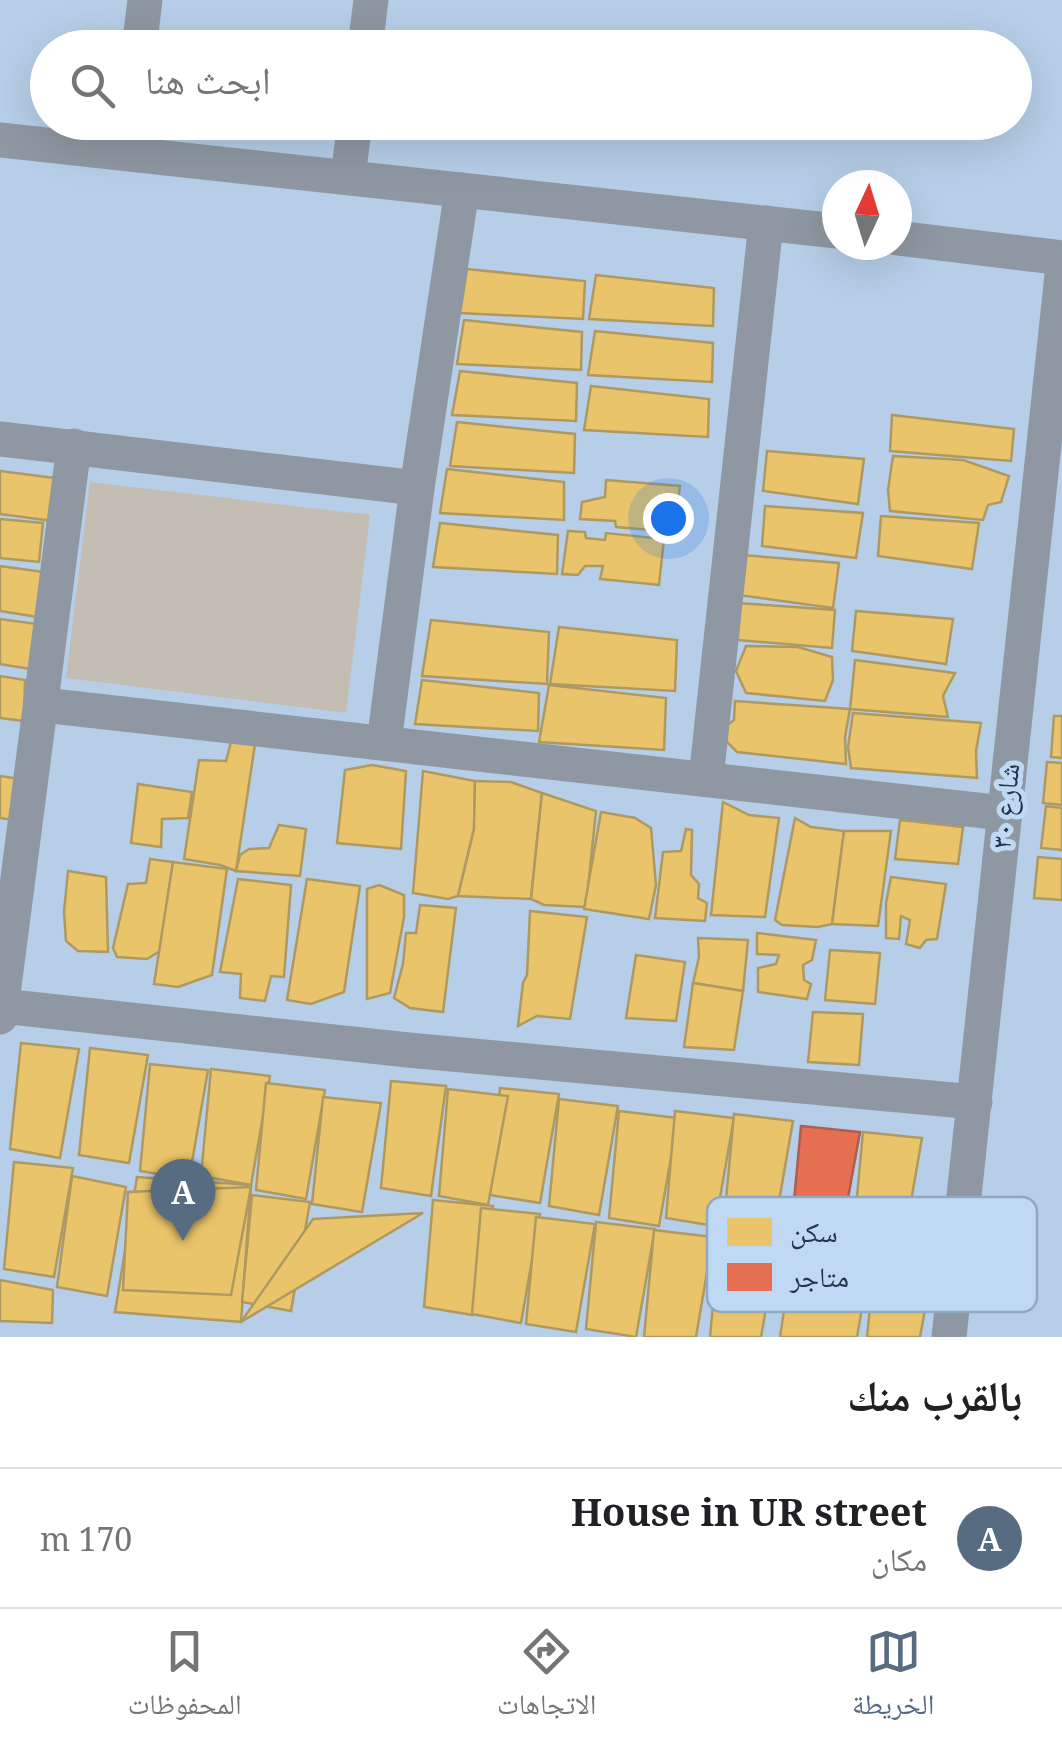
<!DOCTYPE html>
<html lang="ar">
<head>
<meta charset="utf-8">
<style>
	:root { --surface:#fff; --page:#f2f2f2; --text:#202124; --muted:#757577; --line:#e0e0e0; --accent:#576b81 }
	body { margin:0; font-family:"Noto Serif","Noto Naskh Arabic",serif; background:var(--page); color:var(--text); direction:rtl }
	.compass { position:absolute; left:822px; top:170px; width:90px; height:90px; border-radius:50%; background:var(--surface); box-shadow:0 10px 40px #0002; rotate:4deg }
	.you { position:absolute; left:668px; top:518px; width:35px; height:35px; margin:-25px; border:8px solid #fff; border-radius:50%; background:#1a73e8; box-shadow:0 0 0 15px #1a73e833 }
	.badge { display:grid; place-items:center; width:65px; height:65px; border-radius:50%; background:var(--accent); color:#fff; font-size:32px; font-weight:700 }
	.pin { position:absolute; translate:-50% -82px; filter:drop-shadow(0 2px 5px #0008) }
	.pin::after { content:''; position:absolute; top:52px; width:35px; height:30px; background:inherit; clip-path:polygon(0 0,100% 0,50% 100%) }
	.list { margin:0; padding:0; list-style:none }
	h2 { display:flex; justify-content:space-between; align-items:center; height:130px; margin:0; padding:0 40px; font-size:42px }
	h2 small { font-size:32px; font-weight:400; color:var(--muted) }
	.list li { display:grid; grid-template-columns:65px 1fr auto; gap:30px; align-items:center; box-sizing:border-box; height:140px; padding:0 40px; border-top:2px solid var(--line) }
	.list b { display:block; font-size:38px; white-space:nowrap }
	.list p { margin:0; font-size:32px; white-space:nowrap; color:var(--muted) }
	.list em { font-size:32px; font-style:normal; color:var(--muted) }
	.icon { flex:none; width:55px; height:55px; fill:none; stroke:currentColor; stroke-width:2; stroke-linecap:round; stroke-linejoin:round }
	.map { position:relative; flex:none; width:1062px; height:1337px; overflow:hidden; direction:ltr }
	.search { position:absolute; background:var(--surface); box-shadow:0 10px 40px #0002; left:30px; right:30px; top:30px; height:110px; display:flex; align-items:center; gap:25px; box-sizing:border-box; padding:0 35px; border-radius:55px; color:var(--muted); font-size:38px }
	.sheet { height:270px; background:var(--surface) }
	nav { display:flex; justify-content:space-around; align-items:center; box-sizing:border-box; height:140px; border-top:2px solid var(--line); background:var(--surface); font-size:28px; color:var(--muted) }
	nav a { display:grid; justify-items:center; gap:5px }
	nav .on { color:var(--accent) }
	.map>svg:first-child { display:block }
	.green { fill:#c4bdb4 }
	.homes { fill:#e9c46a; stroke:#ae9960; stroke-width:2.5 }
	.shops { fill:#e76f51; stroke:#ac5e4f; stroke-width:2.5 }
	.lines { fill:none; stroke-linecap:round; stroke-linejoin:round }
	.minor { stroke:#8f98a2; stroke-width:35 }
	.labels { text-anchor:middle; dominant-baseline:central; stroke-width:10; stroke-linejoin:round; paint-order:stroke }
	.street-label { font-size:28px; fill:#243649; stroke:#bfd9f5 }
	.key { fill:#bfd9f5; stroke:#90a8c1; stroke-width:2.5 }
	.key-label { font-size:28px; fill:#243649 }
</style>
</head>
<body>
<div class="map">
<svg width="1062" height="1337" viewBox="0 0 1062 1337">
	<rect width="100%" height="100%" fill="#b6cee8"/>
	<polygon class="green" points="90,482 370,515 346,713 66,678"/>
	<g class="homes">
		<polygon points="467,269 585,281 583,319 460,313"/>
		<polygon points="596,275 714,288 713,326 589,319"/>
		<polygon points="464,320 582,332 581,370 457,364"/>
		<polygon points="595,331 713,343 712,382 588,375"/>
		<polygon points="460,371 577,383 576,421 452,415"/>
		<polygon points="591,386 709,399 708,437 584,430"/>
		<polygon points="892,415 1014,429 1011,461 890,451"/>
		<polygon points="457,422 575,434 574,473 450,466"/>
		<polygon points="767,451 864,459 858,504 763,491"/>
		<polygon points="893,456 963,460 1009,476 1001,502 988,505 983,520 890,511 888,490"/>
		<polygon points="447,469 564,482 564,520 440,513"/>
		<polygon points="0,471 55,478 53,521 0,514"/>
		<polygon points="606,480 680,486 674,532 616,527 615,521 580,519 582,502 605,497"/>
		<polygon points="765,506 863,513 856,558 762,546"/>
		<polygon points="881,516 979,523 972,569 878,556"/>
		<polygon points="0,519 43,523 39,562 0,558"/>
		<polygon points="440,523 558,535 557,574 433,567"/>
		<polygon points="568,531 585,532 586,538 605,540 606,533 664,539 659,585 600,579 603,566 585,566 578,575 562,574"/>
		<polygon points="742,555 839,563 833,608 738,595"/>
		<polygon points="0,566 51,573 44,618 0,611"/>
		<polygon points="738,603 835,610 832,648 738,640"/>
		<polygon points="856,611 953,619 946,664 852,651"/>
		<polygon points="0,619 37,624 30,669 0,664"/>
		<polygon points="431,620 549,632 547,684 422,676"/>
		<polygon points="559,627 677,640 675,691 550,684"/>
		<polygon points="746,646 798,647 832,657 833,680 825,701 746,693 736,671"/>
		<polygon points="855,660 955,673 943,696 948,717 850,709"/>
		<polygon points="0,676 25,680 24,721 0,718"/>
		<polygon points="422,680 539,693 538,731 415,724"/>
		<polygon points="549,685 666,698 664,750 539,742"/>
		<polygon points="735,701 850,709 845,737 846,764 737,752 718,733 734,720"/>
		<polygon points="853,713 981,723 976,751 977,778 851,768 848,747"/>
		<polygon points="1054,716 1062,716 1062,758 1051,757"/>
		<polygon points="231,742 255,744 236,871 220,865 184,859 199,760 226,761"/>
		<polygon points="1047,762 1062,763 1062,805 1043,803"/>
		<polygon points="372,765 406,771 401,849 337,843 345,770"/>
		<polygon points="423,771 475,781 474,829 458,896 448,899 413,893"/>
		<polygon points="0,776 20,779 20,821 0,818"/>
		<polygon points="475,781 511,782 542,793 531,899 458,896 474,829"/>
		<polygon points="138,784 192,792 188,818 162,819 161,847 131,843"/>
		<polygon points="542,793 596,811 586,907 544,905 531,899"/>
		<polygon points="723,802 749,815 779,818 765,917 711,915"/>
		<polygon points="1046,806 1062,808 1062,850 1041,848"/>
		<polygon points="601,812 635,818 651,828 656,885 649,919 584,909"/>
		<polygon points="795,818 811,827 844,831 832,924 818,927 782,925 775,920"/>
		<polygon points="900,820 963,827 958,864 895,859"/>
		<polygon points="279,825 306,829 300,876 236,871 240,855 249,849 269,848"/>
		<polygon points="686,829 692,830 691,875 699,884 698,898 707,903 705,921 655,918 663,852 681,851"/>
		<polygon points="844,831 891,831 878,926 832,924"/>
		<polygon points="1038,857 1062,859 1062,900 1034,898"/>
		<polygon points="150,859 173,862 160,951 147,959 117,957 113,948 128,884 146,883"/>
		<polygon points="173,862 227,869 212,975 178,987 154,984"/>
		<polygon points="68,871 106,877 108,952 78,951 66,941 64,912"/>
		<polygon points="891,877 946,884 937,939 926,940 920,948 906,944 910,920 901,916 899,939 886,938 886,903"/>
		<polygon points="238,879 291,885 284,977 271,976 265,1001 240,998 241,974 220,972"/>
		<polygon points="307,879 360,886 344,992 311,1004 287,1000"/>
		<polygon points="379,885 404,895 404,917 390,993 367,999 367,889"/>
		<polygon points="420,905 456,908 443,1012 410,1008 394,998 403,964 406,933 416,933"/>
		<polygon points="530,911 587,917 570,1019 537,1016 518,1026 523,983 527,975"/>
		<polygon points="757,933 816,940 812,960 803,965 804,980 811,984 807,999 758,992 758,968 776,964 779,955 757,954"/>
		<polygon points="698,938 748,940 743,991 693,983 699,957"/>
		<polygon points="830,950 880,953 875,1004 825,1000"/>
		<polygon points="636,955 685,962 676,1021 626,1018"/>
		<polygon points="693,983 743,991 734,1050 684,1047"/>
		<polygon points="813,1012 863,1014 859,1065 808,1062"/>
		<polygon points="21,1043 79,1049 60,1158 10,1149"/>
		<polygon points="90,1048 148,1055 129,1163 79,1155"/>
		<polygon points="150,1064 208,1070 189,1179 140,1171"/>
		<polygon points="211,1069 270,1076 251,1185 201,1176"/>
		<polygon points="391,1081 446,1086 431,1196 381,1188"/>
		<polygon points="266,1083 325,1090 306,1199 256,1190"/>
		<polygon points="500,1088 559,1094 540,1203 490,1195"/>
		<polygon points="448,1089 508,1096 488,1205 439,1196"/>
		<polygon points="323,1097 381,1103 362,1212 312,1204"/>
		<polygon points="559,1099 618,1106 599,1215 549,1206"/>
		<polygon points="619,1111 678,1118 659,1226 609,1218"/>
		<polygon points="675,1111 734,1118 715,1226 666,1218"/>
		<polygon points="734,1114 793,1121 774,1230 724,1221"/>
		<polygon points="863,1132 922,1138 903,1247 853,1239"/>
		<polygon points="14,1162 73,1168 54,1277 4,1269"/>
		<polygon points="72,1176 126,1187 107,1296 57,1287"/>
		<polygon points="137,1177 251,1185 241,1322 115,1312"/>
		<polygon points="251,1187 231,1295 123,1290 128,1192"/>
		<polygon points="252,1195 310,1202 291,1311 242,1302"/>
		<polygon points="433,1200 493,1206 473,1315 424,1307"/>
		<polygon points="481,1208 540,1214 521,1323 472,1314"/>
		<polygon points="423,1213 241,1322 313,1219"/>
		<polygon points="536,1217 595,1224 576,1332 526,1324"/>
		<polygon points="596,1222 655,1229 636,1337 586,1329"/>
		<polygon points="654,1230 713,1237 696,1337 644,1337"/>
		<polygon points="719,1240 777,1247 761,1337 710,1337"/>
		<polygon points="876,1247 935,1254 920,1337 867,1337"/>
		<polygon points="793,1251 870,1263 857,1337 780,1337"/>
		<polygon points="0,1280 53,1290 52,1323 0,1321"/>
	</g>
	<polygon class="shops" points="801,1126 860,1132 840,1242 791,1233"/>
	<g class="lines">
		<g class="minor">
			<polyline points="139,48 145,0"/>
			<polyline points="365,48 371,0"/>
			<polyline points="0,140 837,231"/>
			<polyline points="348,177 355,122"/>
			<polyline points="897,238 1062,258"/>
			<polyline points="0,439 417,488"/>
			<polyline points="43,705 1003,813"/>
			<polyline points="384,743 417,488 462,190"/>
			<polyline points="706,779 766,223"/>
			<polyline points="2,1006 408,1050 975,1102"/>
			<polyline points="0,1017 74,446"/>
			<polyline points="949,1337 1062,275"/>
		</g>
	</g>
	<g class="labels">
		<g class="street-label">
			<text transform="translate(1004 806) rotate(-84)">شارع ٣٠</text>
		</g>
	</g>
	<rect x="707" y="1197" width="330" height="115" rx="15" class="key"/>
	<rect x="727" y="1218" width="45" height="28" fill="#e9c46a"/>
	<rect x="727" y="1263" width="45" height="28" fill="#e76f51"/>
	<g class="key-label">
		<text x="790" y="1242">سكن</text>
		<text x="790" y="1287">متاجر</text>
	</g>
</svg>
<svg class="compass" viewBox="-18 -18 36 36"><path d="M0-13l5 13h-10z" fill="#e53935"/><path d="M0 13l5-13h-10z" fill="#757577"/></svg>
<div class="you"></div>
<div class="pin badge" style="left:183px;top:1241px">A</div>
<div class="search"><svg class="icon" aria-label="search" viewBox="0 0 24 24"><circle cx="10" cy="10" r="6"/><path d="M15 15l6 6"/></svg>ابحث هنا</div>
</div>
<section class="sheet">
<h2>بالقرب منك<small></small></h2>
<ul class="list">
<li><span class="badge">A</span><div><b>House in UR street</b><p>مكان</p></div><em>170 m</em></li>
</ul>
</section>
<nav>
<a class="on"><svg class="icon" aria-label="map" viewBox="0 0 24 24"><path d="M3 6l6-2 6 2 6-2v14l-6 2-6-2-6 2zM9 4v14M15 6v14"/></svg>الخريطة</a>
<a><svg class="icon" aria-label="directions" viewBox="0 0 24 24"><path d="M12 3l9 9-9 9-9-9zM9 14v-3h6M13 9l2 2-2 2"/></svg>الاتجاهات</a>
<a><svg class="icon" aria-label="saved" viewBox="0 0 24 24"><path d="M7 4h10v16l-5-4-5 4z"/></svg>المحفوظات</a>
</nav>
</body>
</html>
